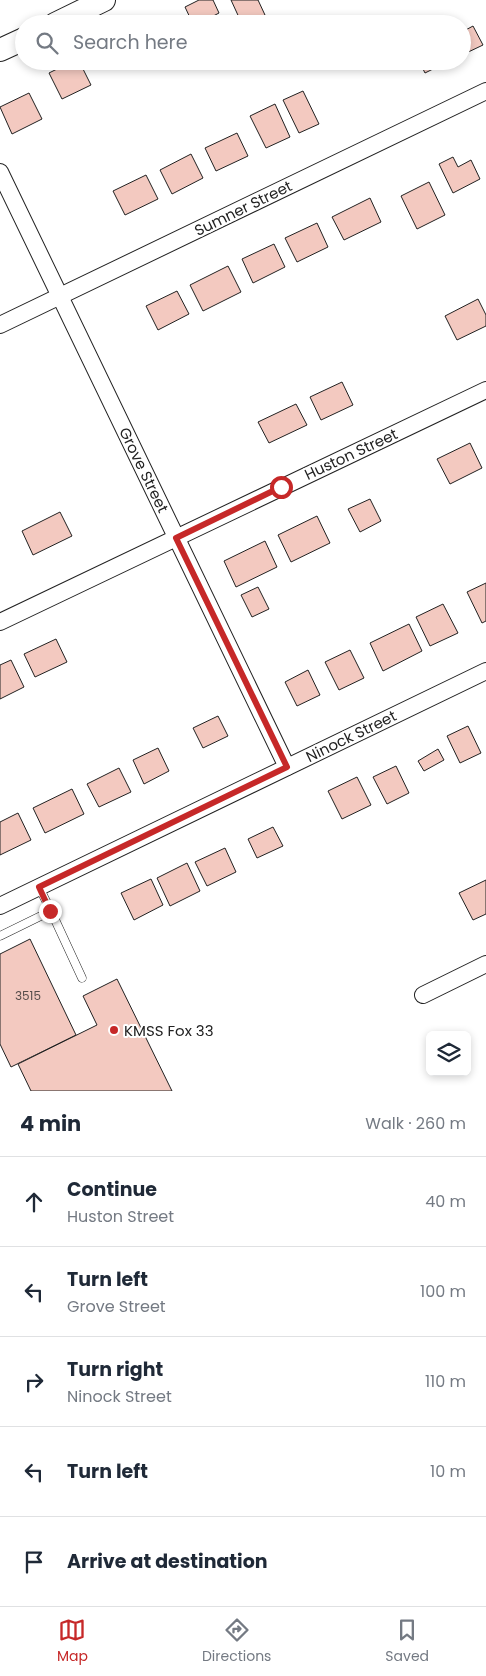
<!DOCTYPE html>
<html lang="en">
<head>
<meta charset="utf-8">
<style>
	:root { --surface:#fff; --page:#f2f2f3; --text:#1f2937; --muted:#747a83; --line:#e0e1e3; --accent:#c62828 }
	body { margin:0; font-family:Poppins,sans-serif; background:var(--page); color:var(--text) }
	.controls { position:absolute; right:15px; bottom:15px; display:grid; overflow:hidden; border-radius:8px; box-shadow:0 2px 8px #0003 }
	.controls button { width:45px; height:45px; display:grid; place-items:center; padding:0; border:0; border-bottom:1px solid var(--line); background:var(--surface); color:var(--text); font:25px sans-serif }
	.stop { position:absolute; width:15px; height:15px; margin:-11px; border:4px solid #c62828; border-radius:50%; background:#fff }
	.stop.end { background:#c62828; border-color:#fff; box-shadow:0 1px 5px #0008 }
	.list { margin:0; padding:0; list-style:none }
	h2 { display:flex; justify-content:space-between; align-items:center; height:65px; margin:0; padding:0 20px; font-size:21px }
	h2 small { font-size:16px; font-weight:400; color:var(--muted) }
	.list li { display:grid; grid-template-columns:32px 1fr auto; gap:15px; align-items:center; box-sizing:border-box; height:90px; padding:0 20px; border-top:1px solid var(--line) }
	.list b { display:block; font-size:19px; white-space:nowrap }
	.list p { margin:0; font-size:16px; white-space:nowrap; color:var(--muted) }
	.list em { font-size:16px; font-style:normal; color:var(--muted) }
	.icon { flex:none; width:28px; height:28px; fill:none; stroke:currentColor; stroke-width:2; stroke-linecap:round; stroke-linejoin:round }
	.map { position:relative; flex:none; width:486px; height:1091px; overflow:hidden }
	.search { position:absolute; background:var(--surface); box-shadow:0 2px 8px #0003; left:15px; right:15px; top:15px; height:55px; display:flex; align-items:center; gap:12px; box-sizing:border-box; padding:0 18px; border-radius:28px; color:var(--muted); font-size:19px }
	.sheet { height:515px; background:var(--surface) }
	nav { display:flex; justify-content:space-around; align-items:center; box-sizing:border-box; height:70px; border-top:1px solid var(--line); background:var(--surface); font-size:14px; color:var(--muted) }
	nav a { display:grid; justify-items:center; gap:2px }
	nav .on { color:var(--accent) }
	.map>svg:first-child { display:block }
	.building { fill:#f3c9c0; stroke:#222 }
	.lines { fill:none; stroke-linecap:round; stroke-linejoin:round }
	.lane-casing { stroke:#222; stroke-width:9 }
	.street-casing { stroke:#222; stroke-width:18 }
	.secondary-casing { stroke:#222; stroke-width:24 }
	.lane { stroke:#fff; stroke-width:8 }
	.street { stroke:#fff; stroke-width:16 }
	.secondary { stroke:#fff; stroke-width:22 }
	.route { stroke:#c62828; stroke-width:6 }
	.poi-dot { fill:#c62828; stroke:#fff; stroke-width:2 }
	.labels { text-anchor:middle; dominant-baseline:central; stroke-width:4; stroke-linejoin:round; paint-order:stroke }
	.number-label { font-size:12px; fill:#564c4a }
	.street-label { font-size:15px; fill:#222; stroke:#fff }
	.poi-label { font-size:15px; fill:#222; stroke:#fff; text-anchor:start }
</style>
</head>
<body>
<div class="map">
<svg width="486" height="1091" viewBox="0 0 486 1091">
	<rect width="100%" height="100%" fill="#fff"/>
	<g class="building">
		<polygon points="199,0 213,0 219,13 198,24 193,24 185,7"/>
		<polygon points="231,0 258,0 265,15 247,24 242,24"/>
		<polygon points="473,26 483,45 462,55 462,32"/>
		<polygon points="73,61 79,61 91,85 62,99 49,73"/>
		<polygon points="419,61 449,61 425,73"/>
		<polygon points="303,91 319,124 299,133 283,100"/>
		<polygon points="29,93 42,119 12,134 0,107"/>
		<polygon points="275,104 290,137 266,148 250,116"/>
		<polygon points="237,133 248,156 216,171 205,148"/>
		<polygon points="191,154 203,178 172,194 160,170"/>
		<polygon points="453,157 458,167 471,160 480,179 453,193 439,164"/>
		<polygon points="146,175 158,199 125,215 113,191"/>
		<polygon points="429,182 445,215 417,229 401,196"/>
		<polygon points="370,198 381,222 344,240 332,217"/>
		<polygon points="317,223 328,247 297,262 285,238"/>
		<polygon points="274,244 285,267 253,283 242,259"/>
		<polygon points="228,266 241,292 203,311 190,285"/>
		<polygon points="177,291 189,314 158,330 146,306"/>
		<polygon points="478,299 486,315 486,326 457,340 445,316"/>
		<polygon points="342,382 353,405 321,420 310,397"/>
		<polygon points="296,404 307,425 269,443 258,422"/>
		<polygon points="470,443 482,468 450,484 437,459"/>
		<polygon points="370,499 381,521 360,532 348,509"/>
		<polygon points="60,512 72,536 33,555 22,531"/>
		<polygon points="317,516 330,543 291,562 278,535"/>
		<polygon points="265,541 277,567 236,587 224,561"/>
		<polygon points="486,583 486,621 482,623 467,592"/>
		<polygon points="258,587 269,609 252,617 241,595"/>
		<polygon points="443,604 458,633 430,646 416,617"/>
		<polygon points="409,624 422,651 383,671 370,643"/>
		<polygon points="56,639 67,662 35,677 24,654"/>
		<polygon points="350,650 364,678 339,690 325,662"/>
		<polygon points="11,660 24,687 0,699 0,665"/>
		<polygon points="308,670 320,695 297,706 285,682"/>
		<polygon points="218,716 228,736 203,748 193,728"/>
		<polygon points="468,726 481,753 460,763 447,736"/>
		<polygon points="158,748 169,771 144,784 133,760"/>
		<polygon points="438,749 444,760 424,771 418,761"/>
		<polygon points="396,766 409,793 387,804 373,777"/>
		<polygon points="119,768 131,792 99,807 87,784"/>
		<polygon points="357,777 371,805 342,819 328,791"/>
		<polygon points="72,789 84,814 45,833 33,808"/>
		<polygon points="18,813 31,840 0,855 0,822"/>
		<polygon points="273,827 283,846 257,858 248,839"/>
		<polygon points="225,848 236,872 207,886 195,862"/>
		<polygon points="187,863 200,891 170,906 157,878"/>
		<polygon points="151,879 163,905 134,920 121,893"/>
		<polygon points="486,880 486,914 473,920 459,893"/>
		<polygon points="30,939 76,1035 11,1067 0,1044 0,954"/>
		<polygon points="117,979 172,1091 31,1091 18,1064 97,1025 83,996"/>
	</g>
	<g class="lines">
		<g class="lane-casing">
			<g id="lane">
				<polyline points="51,911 82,978"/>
				<polyline points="0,936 51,911 39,887"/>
			</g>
		</g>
		<g class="street-casing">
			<g id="street">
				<polyline points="0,172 287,767"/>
				<polyline points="0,325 486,91"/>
				<polyline points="0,622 486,390"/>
				<polyline points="0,906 486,671"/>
				<polyline points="423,995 486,964"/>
			</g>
		</g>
		<g class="secondary-casing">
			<g id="secondary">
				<polyline points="55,24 104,0"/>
				<polyline points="0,50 24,39"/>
			</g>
		</g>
		<use href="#lane" class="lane"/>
		<use href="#street" class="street"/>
		<use href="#secondary" class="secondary"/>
	</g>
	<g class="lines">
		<polyline class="route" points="50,911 39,887 287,767 176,538 281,487"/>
	</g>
	<circle class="poi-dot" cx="114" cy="1030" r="5"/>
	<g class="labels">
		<g class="number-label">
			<text x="28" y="995">3515</text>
		</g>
		<g class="street-label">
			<text transform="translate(243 208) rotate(-26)">Sumner Street</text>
			<text transform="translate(351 454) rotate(-25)">Huston Street</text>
			<text transform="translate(144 470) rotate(64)">Grove Street</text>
			<text transform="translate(351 736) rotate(-26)">Ninock Street</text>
		</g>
		<g class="poi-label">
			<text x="124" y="1030">KMSS Fox 33</text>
		</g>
	</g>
</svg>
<div class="controls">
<button><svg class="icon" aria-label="layers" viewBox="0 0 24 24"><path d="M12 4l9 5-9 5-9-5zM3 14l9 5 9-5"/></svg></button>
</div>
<div class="stop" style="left:281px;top:487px"></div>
<div class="stop end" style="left:50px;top:911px"></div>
<div class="search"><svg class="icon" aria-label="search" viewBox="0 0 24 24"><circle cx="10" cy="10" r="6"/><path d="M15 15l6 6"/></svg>Search here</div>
</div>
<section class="sheet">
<h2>4 min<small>Walk · 260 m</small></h2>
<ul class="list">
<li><svg class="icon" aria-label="ahead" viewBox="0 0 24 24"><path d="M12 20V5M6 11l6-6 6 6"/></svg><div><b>Continue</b><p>Huston Street</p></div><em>40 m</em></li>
<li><svg class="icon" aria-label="left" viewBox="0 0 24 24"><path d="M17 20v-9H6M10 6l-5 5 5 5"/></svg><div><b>Turn left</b><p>Grove Street</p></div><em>100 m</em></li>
<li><svg class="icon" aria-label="right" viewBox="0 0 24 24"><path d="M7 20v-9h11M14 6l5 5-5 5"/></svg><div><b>Turn right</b><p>Ninock Street</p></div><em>110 m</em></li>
<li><svg class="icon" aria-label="left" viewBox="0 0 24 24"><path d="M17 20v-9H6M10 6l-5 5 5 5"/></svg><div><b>Turn left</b></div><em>10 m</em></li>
<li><svg class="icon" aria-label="arrive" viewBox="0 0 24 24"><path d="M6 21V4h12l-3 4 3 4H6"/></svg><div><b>Arrive at destination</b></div></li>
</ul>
</section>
<nav>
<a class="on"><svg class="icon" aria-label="map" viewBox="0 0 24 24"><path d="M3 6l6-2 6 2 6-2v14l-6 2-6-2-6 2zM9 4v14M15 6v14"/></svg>Map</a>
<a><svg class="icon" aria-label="directions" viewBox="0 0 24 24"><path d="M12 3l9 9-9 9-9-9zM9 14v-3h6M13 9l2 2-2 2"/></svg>Directions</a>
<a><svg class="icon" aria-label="saved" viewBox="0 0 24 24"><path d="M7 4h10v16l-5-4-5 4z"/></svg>Saved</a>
</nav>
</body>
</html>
